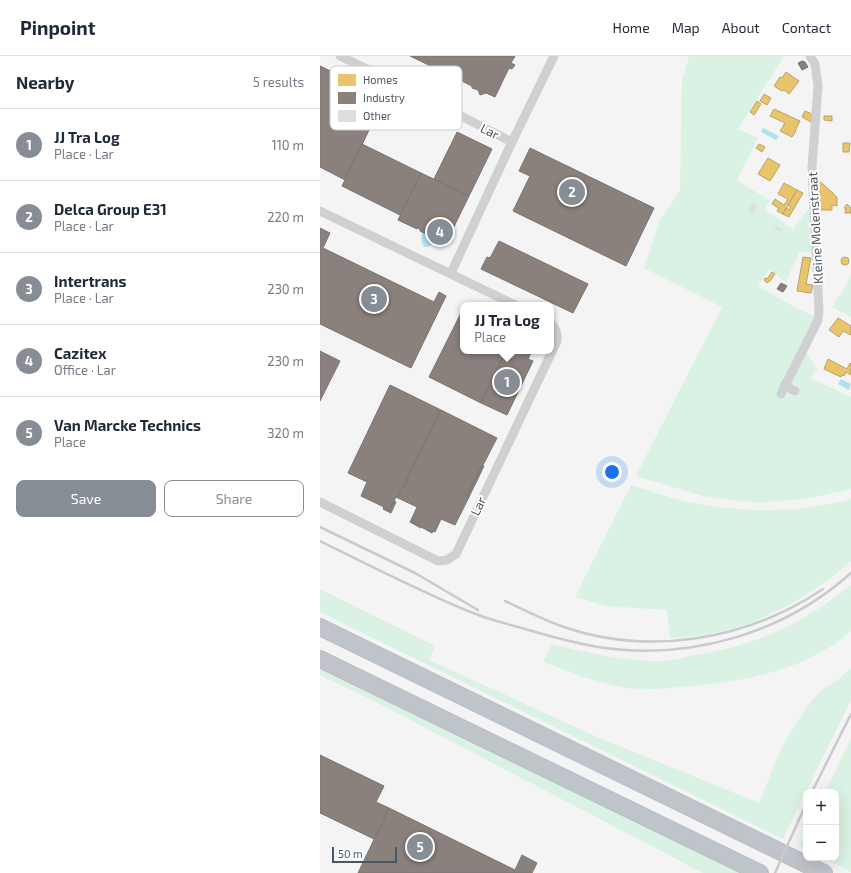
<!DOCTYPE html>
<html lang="en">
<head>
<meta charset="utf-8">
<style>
	:root { --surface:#fff; --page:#f6f6f7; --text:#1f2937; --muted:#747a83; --line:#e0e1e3; --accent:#868d94 }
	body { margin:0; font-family:"Exo 2",sans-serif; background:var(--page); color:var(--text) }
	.controls { position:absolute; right:12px; bottom:12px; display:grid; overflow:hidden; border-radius:8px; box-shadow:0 4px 16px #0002 }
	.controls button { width:36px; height:36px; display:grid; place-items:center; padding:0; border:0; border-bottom:1px solid var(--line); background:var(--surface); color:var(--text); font:20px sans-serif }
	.scale { position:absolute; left:12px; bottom:10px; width:65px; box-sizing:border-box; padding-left:4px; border:2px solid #4a5661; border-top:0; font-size:11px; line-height:14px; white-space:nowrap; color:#4a5661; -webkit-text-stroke:3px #fff; paint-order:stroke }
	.you { position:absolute; left:292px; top:416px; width:14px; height:14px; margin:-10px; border:3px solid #fff; border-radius:50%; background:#1a73e8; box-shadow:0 0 0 6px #1a73e833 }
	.badge { display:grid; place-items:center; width:26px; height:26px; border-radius:50%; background:var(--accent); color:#fff; font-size:13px; font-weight:700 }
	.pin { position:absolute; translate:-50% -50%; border:2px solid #fff; box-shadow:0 1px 4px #0006 }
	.popup { position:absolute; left:140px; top:246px; width:94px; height:52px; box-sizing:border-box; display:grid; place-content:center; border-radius:8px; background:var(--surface); filter:drop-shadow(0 1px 3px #0005); font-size:13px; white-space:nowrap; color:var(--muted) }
	.popup b { font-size:15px; color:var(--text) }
	.popup::after { content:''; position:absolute; left:50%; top:100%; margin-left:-8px; border:8px solid transparent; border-top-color:var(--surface) }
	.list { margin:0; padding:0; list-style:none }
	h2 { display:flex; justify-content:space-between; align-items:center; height:52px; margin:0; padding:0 16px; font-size:17px }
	h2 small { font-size:13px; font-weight:400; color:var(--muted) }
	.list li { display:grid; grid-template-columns:26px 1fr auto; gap:12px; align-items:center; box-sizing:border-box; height:72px; padding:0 16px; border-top:1px solid var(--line) }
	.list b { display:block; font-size:15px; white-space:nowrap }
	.list p { margin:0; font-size:13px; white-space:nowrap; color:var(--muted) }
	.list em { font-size:13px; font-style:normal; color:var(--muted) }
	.actions { display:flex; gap:8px; padding:12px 16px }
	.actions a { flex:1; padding:9px 0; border:1px solid var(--accent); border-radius:8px; text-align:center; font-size:14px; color:var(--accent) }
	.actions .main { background:var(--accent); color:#fff }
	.map { position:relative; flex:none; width:531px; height:817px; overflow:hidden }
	header { display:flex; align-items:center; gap:24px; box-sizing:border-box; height:56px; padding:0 20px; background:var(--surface); border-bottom:1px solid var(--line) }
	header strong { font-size:19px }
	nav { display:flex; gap:22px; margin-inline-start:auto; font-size:14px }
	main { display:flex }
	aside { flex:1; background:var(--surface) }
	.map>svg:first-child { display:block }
	.green { fill:#d9f2e3 }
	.water { fill:#aee2f0 }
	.homes { fill:#e9c46a; stroke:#b9a367 }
	.industry { fill:#8a817c; stroke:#777474 }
	.building { fill:#ddddde; stroke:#e5e6e7 }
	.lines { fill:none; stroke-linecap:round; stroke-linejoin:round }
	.highway-casing { stroke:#b9bec3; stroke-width:18 }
	.street { stroke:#ced0d2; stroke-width:9 }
	.highway { stroke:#bec4c9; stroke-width:16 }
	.rail { stroke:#c9cacc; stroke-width:2.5 }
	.labels { text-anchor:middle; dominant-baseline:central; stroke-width:4; stroke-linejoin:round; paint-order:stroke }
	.street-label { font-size:13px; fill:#4a5661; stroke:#fff }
	.key { fill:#fff; stroke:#c9ccd0; stroke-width:1 }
	.key-label { font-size:11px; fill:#4a5661 }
</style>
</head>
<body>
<header>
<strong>Pinpoint</strong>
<nav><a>Home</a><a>Map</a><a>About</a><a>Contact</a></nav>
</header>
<main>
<aside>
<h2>Nearby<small>5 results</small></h2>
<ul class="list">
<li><span class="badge">1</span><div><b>JJ Tra Log</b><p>Place · Lar</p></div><em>110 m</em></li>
<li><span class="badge">2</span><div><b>Delca Group E31</b><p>Place · Lar</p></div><em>220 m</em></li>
<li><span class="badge">3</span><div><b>Intertrans</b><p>Place · Lar</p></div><em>230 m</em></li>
<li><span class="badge">4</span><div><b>Cazitex</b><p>Office · Lar</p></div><em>230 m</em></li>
<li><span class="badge">5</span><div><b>Van Marcke Technics</b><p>Place</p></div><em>320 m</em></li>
</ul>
<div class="actions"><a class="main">Save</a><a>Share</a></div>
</aside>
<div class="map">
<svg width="531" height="817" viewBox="0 0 531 817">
	<rect width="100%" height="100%" fill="#f4f4f4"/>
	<g class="green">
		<polygon points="369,0 464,0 418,73 438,82 417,124 450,145 444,153 473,173 491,149 494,197 479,196 466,226 449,213 438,230 476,252 496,261 466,338 468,337 477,340 480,334 471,329 471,325 485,295 497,313 490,322 531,341 531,433 490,442 439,447 386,441 316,420 402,251 324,212 340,164 360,135 362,25"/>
		<polygon points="531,219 531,261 512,251 524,233"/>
		<path d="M 311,429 C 329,434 346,441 364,445 C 421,457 475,458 531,443 L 531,505 C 495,537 451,563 404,575 C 386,579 368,581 350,582 L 347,554 L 286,550 L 255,541 Z"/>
		<path d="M 531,529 L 531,575 C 487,614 427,625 370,630 C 349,632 328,635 307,632 C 277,627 251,616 223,606 L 232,588 C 269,597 307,606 345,605 C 355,604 366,601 375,599 C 436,589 483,568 531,529 Z"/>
		<polygon points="0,533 115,590 109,604 275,680 439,747 462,690 487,651 500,635 519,623 531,612 531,644 463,783 0,556"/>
		<polygon points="0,612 422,817 383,817 52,644 0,619"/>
		<polygon points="531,683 531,816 503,802 516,802 516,736 505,736"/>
		<polygon points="486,774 486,794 479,790"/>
	</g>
	<g class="water">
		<polygon points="443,72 459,80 456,84 441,76"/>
		<path d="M 102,176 L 117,183 C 114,188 110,191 104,191 C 101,186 101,181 102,176 Z"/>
		<polygon points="521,323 531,328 529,334 518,328"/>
	</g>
	<g class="homes">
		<polygon points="466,16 479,25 469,38 464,34 462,35 454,30 460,21 462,22"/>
		<polygon points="444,38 451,42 447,49 440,45"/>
		<polygon points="437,45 441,48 434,59 430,56"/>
		<polygon points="454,53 480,65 475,75 476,75 472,81 460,75 465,67 450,60"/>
		<polygon points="485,55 492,58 491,66 482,61"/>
		<polygon points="504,60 512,60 512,65 504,64"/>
		<polygon points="523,87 530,87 529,96 523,96"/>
		<polygon points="439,88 445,91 442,96 436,92"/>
		<polygon points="448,102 460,109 450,125 438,118"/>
		<polygon points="497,123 513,137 513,138 517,141 517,150 512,149 512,154 499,154 500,137 496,137"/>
		<polygon points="464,127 477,134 463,158 457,155 459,152 452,148 455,143 464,149 468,143 458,138"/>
		<polygon points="477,134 483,137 469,161 463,158 466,152 469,154 471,150 468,149"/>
		<polygon points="527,148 531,152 531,157 525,157 526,153 524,152"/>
		<polygon points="483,201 491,202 486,228 493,229 491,237 477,235"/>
		<circle cx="525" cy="205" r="4"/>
		<polygon points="452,216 455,218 450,225 447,227 444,224 445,222 447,223"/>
		<polygon points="518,262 531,270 531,279 523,275 519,281 509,274"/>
		<polygon points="508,303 527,313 530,307 531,308 531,319 526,316 524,320 522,319 521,321 504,313"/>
	</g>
	<g class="industry">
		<polygon points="90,0 195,0 191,7 195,9 192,13 189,12 175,41 166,37 160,39 158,34 152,32 152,30"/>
		<polygon points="482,5 485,6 488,11 482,14 478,7"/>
		<polygon points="0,10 65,41 25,124 0,111"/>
		<polygon points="137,76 172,93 149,140 114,123"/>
		<polygon points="42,88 101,117 80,159 22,130"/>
		<polygon points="210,92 334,152 306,210 193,155 210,120 199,115"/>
		<polygon points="101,117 149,140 126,187 100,175 100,173 98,172 97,173 78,164"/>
		<polygon points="0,172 10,177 3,192 114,246 119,236 126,240 91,312 0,268"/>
		<polygon points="179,185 268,228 253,257 161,213 167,201 170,202"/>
		<polygon points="461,227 467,230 463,236 457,233"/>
		<polygon points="141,257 143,258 143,295 186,295 161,347 109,321"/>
		<polygon points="0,295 20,305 0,345"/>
		<polygon points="186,295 212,295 208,303 213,305 187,359 161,347"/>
		<polygon points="70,329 121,354 78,442 76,441 69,455 63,452 64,451 41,440 47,426 28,417"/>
		<polygon points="121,354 177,382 147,440 149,441 135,469 121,463 115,476 113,475 112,477 92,466 94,463 92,462 97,451 78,442"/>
		<polygon points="162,410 164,410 149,441 147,440"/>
		<polygon points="74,445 76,446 71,457 63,453 69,455"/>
		<polygon points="92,462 94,463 92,466 101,472 90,466"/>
		<polygon points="0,699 64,730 56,746 69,752 54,783 0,757"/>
		<polygon points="69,752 195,814 202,799 217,807 212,817 38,817"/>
	</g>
	<g class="building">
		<polygon points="433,147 437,150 432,158 428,155"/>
		<polygon points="456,170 462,174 460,176 454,172"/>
	</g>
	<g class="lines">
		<g class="highway-casing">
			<g id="highway">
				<polyline points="0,571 504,817"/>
				<polyline points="0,603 440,817"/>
			</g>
		</g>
		<g class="street">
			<polyline points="20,0 84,31 192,86"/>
			<polyline points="0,155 195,249"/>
			<polyline points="131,217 192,86 234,0"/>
			<polyline points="464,330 475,335"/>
			<polyline points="461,338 498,264 499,255 492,111 498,30 495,8 490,0"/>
			<path d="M 0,446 L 118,505 L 127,504 L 136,498 L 237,285 C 238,277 236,273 231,267"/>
		</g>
		<use href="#highway" class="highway"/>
		<g class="rail">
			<polyline points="0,471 95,517 158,554"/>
			<path d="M 0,485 C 51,510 101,536 153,557 C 170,564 188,568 205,573 C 229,580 253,587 278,591 C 369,605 463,578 531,517"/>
			<path d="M 185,545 C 204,554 222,563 241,570 C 329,601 427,584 503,533"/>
			<polyline points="492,736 531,658"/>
			<polyline points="455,817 486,748"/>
		</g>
	</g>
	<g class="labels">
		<g class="street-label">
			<text transform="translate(170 75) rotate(27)">Lar</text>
			<text transform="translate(495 172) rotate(-93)">Kleine Molenstraat</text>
			<text transform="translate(158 450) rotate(-65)">Lar</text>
		</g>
	</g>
	<rect x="10" y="10" width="132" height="64" rx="6" class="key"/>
	<rect x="18" y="18" width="18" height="12" fill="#e9c46a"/>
	<rect x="18" y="36" width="18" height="12" fill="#8a817c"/>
	<rect x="18" y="54" width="18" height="12" fill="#ddddde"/>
	<g class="key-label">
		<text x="43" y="28">Homes</text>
		<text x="43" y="46">Industry</text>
		<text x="43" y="64">Other</text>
	</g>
</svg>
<div class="controls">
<button>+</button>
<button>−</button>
</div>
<div class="scale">50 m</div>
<div class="you"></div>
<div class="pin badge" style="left:187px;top:326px">1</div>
<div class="popup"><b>JJ Tra Log</b>Place</div>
<div class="pin badge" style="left:252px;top:136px">2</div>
<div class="pin badge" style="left:54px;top:243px">3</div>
<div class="pin badge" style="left:120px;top:176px">4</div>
<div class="pin badge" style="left:100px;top:791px">5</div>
</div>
</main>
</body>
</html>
